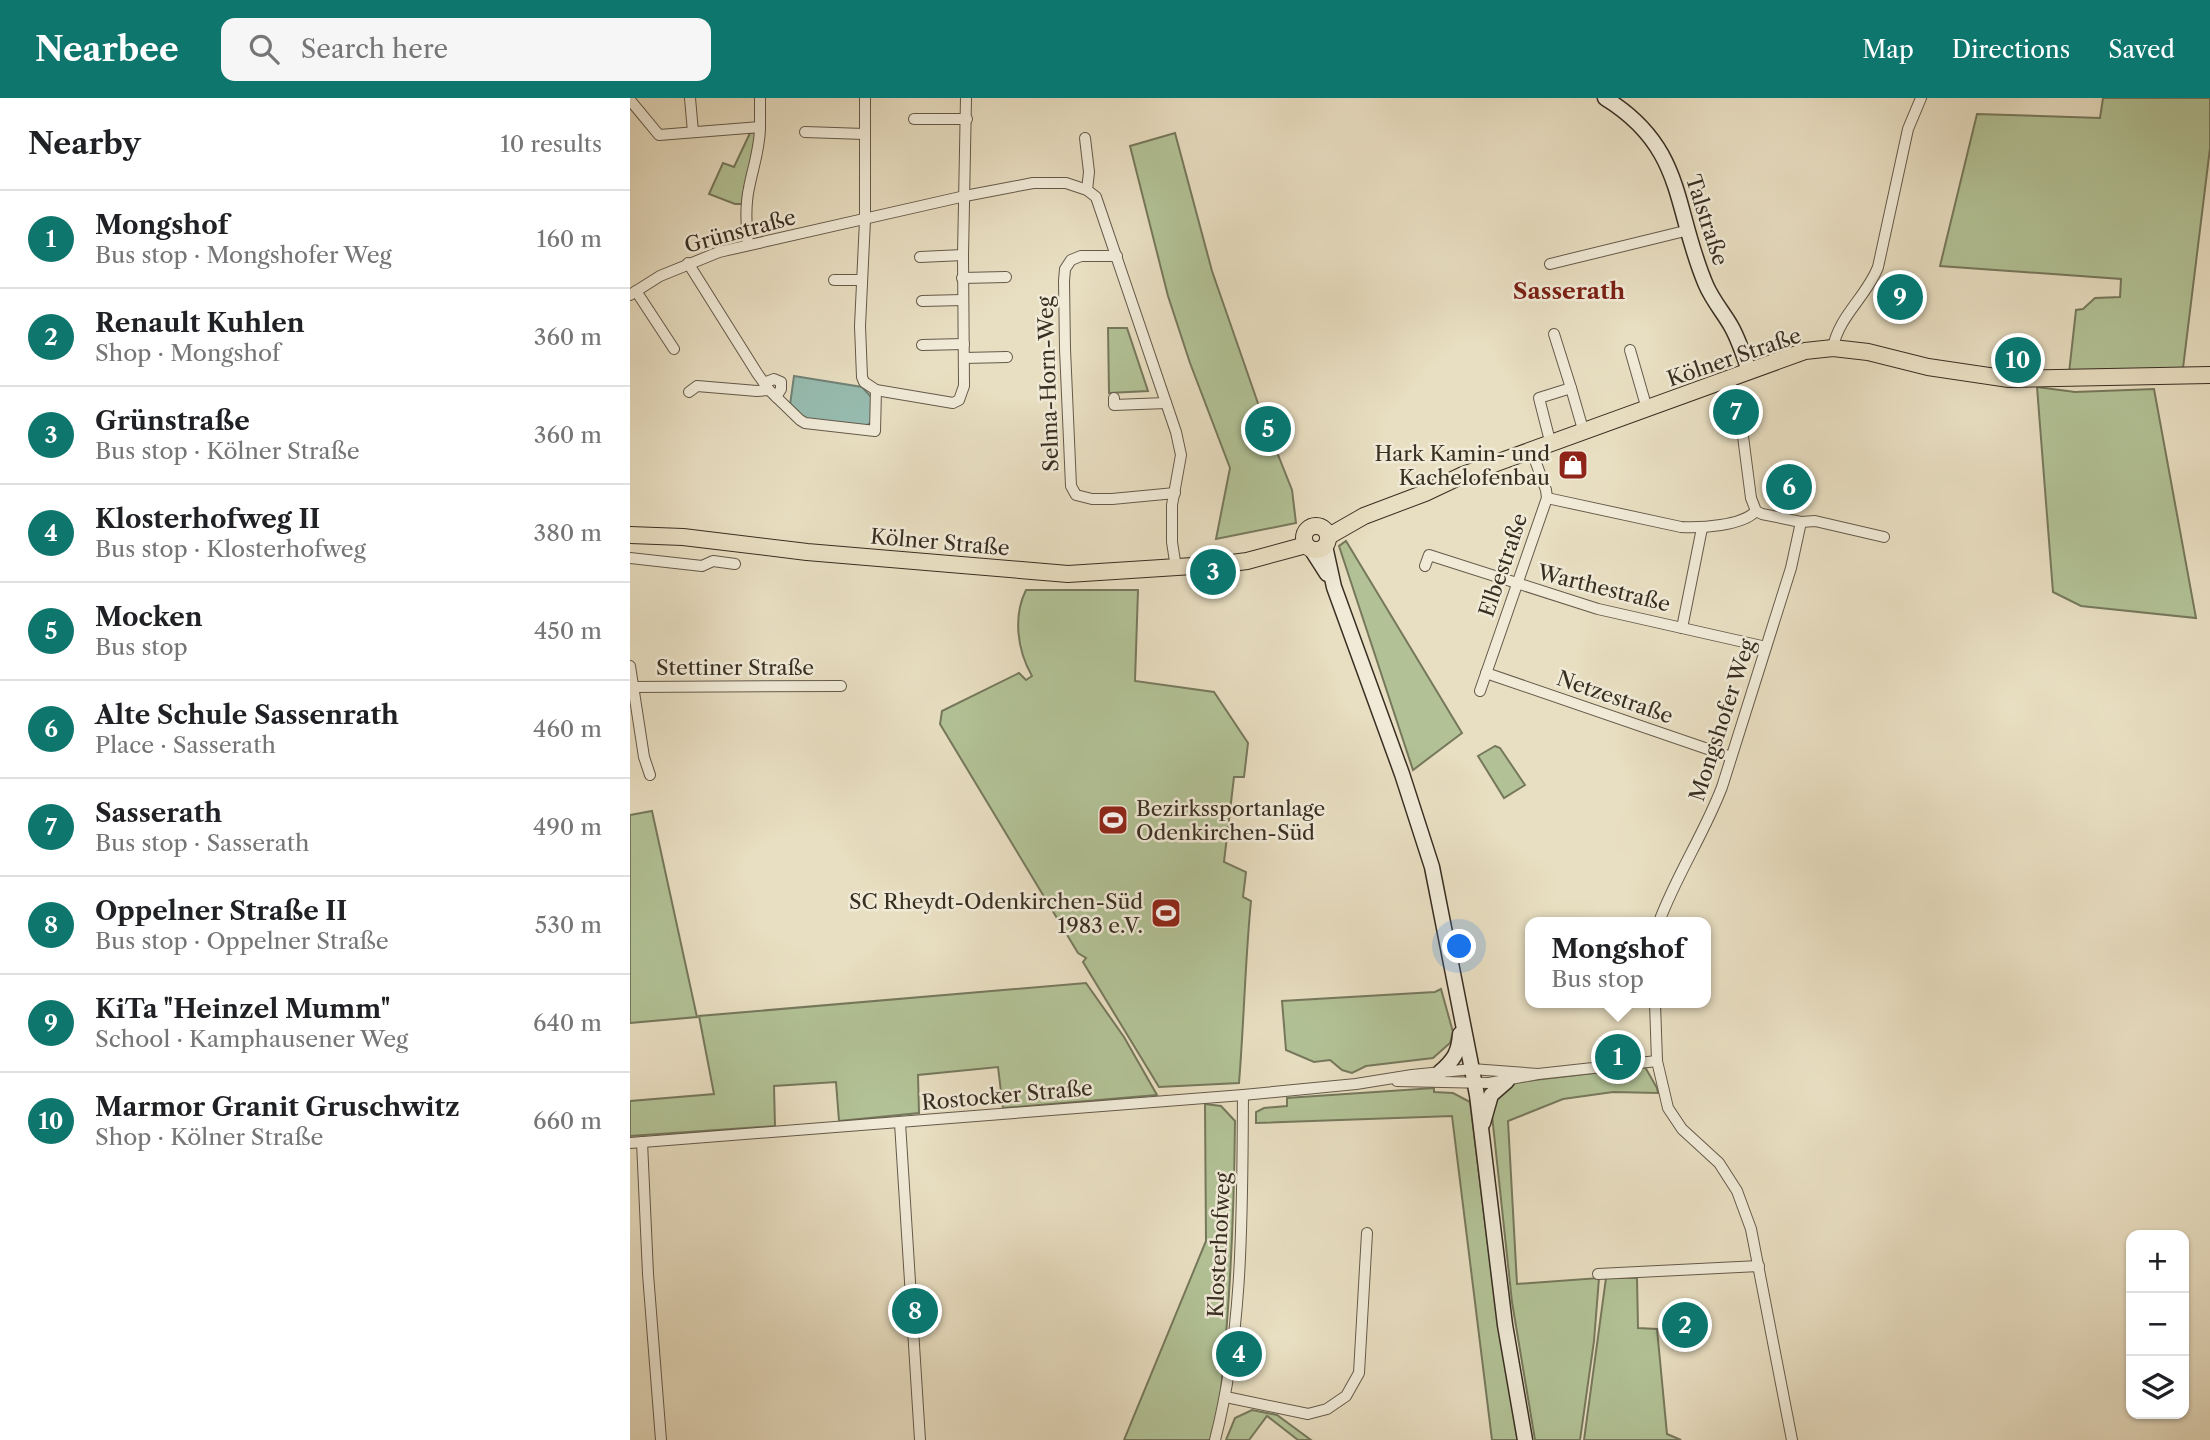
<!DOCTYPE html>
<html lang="en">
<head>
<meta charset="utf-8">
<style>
	:root { --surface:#fff; --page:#f6f6f6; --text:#202124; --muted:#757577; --line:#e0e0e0; --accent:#0f766e }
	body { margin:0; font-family:"Libre Caslon Text",serif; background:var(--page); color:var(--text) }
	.controls { position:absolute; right:21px; bottom:21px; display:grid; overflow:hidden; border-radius:14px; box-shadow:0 2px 5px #0004 }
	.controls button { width:63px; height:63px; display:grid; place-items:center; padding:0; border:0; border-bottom:2px solid var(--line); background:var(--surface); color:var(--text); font:35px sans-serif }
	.you { position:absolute; left:830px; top:849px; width:24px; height:24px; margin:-18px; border:5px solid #fff; border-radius:50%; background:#1a73e8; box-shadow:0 0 0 10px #1a73e833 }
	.badge { display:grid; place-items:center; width:46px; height:46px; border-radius:50%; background:var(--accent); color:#fff; font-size:23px; font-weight:700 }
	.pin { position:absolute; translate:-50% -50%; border:4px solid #fff; box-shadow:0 2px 7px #0006 }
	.popup { position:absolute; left:895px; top:819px; width:186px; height:91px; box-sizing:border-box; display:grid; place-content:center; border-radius:14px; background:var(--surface); filter:drop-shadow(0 2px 5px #0005); font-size:23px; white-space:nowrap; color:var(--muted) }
	.popup b { font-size:26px; color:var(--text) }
	.popup::after { content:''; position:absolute; left:50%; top:100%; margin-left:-14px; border:14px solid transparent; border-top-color:var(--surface) }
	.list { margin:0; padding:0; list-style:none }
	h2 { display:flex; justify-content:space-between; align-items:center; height:91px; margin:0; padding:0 28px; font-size:30px }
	h2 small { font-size:23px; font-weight:400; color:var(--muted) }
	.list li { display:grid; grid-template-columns:46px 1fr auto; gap:21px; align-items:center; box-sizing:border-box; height:98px; padding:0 28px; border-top:2px solid var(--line) }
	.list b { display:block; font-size:26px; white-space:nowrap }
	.list p { margin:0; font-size:23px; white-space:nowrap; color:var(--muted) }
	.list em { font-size:23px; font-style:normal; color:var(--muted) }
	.icon { flex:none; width:38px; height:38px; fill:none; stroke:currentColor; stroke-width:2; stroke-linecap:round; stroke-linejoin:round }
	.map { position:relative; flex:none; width:1580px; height:1342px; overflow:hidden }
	header { display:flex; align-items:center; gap:42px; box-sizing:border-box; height:98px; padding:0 35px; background:var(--accent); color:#fff }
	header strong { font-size:33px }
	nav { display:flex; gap:38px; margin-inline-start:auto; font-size:24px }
	.search { width:490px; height:63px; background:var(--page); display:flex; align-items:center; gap:18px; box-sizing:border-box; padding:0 24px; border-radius:14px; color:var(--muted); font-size:26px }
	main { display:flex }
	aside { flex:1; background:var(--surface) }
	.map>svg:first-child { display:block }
	.green { fill:#b2c296; stroke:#76785c; stroke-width:2 }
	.water { fill:#97bcb0; stroke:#718377; stroke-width:2 }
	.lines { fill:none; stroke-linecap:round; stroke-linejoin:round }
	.street-casing { stroke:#655a4a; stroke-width:12 }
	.secondary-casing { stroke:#392e22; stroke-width:17 }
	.primary-casing { stroke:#392e22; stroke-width:18 }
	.street { stroke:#f0ead7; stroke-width:10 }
	.secondary { stroke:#f0ead7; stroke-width:14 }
	.primary { stroke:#e8dec1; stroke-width:16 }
	.labels { text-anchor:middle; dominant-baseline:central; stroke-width:5; stroke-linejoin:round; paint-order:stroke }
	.street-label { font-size:21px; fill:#392e22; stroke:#f0ead7 }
	.poi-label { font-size:21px; fill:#392e22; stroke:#f0ead7; text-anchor:end }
	.neighbourhood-label { font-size:23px; font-weight:bold; fill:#7a1f14; stroke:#f0ead7 }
</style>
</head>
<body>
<header>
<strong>Nearbee</strong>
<div class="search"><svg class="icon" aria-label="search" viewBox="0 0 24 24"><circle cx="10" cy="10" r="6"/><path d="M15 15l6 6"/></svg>Search here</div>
<nav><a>Map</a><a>Directions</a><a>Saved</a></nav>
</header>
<main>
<aside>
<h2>Nearby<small>10 results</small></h2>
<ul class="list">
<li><span class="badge">1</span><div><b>Mongshof</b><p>Bus stop · Mongshofer Weg</p></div><em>160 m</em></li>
<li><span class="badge">2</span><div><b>Renault Kuhlen</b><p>Shop · Mongshof</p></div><em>360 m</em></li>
<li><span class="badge">3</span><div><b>Grünstraße</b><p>Bus stop · Kölner Straße</p></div><em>360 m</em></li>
<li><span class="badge">4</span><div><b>Klosterhofweg II</b><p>Bus stop · Klosterhofweg</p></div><em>380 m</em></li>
<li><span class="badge">5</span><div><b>Mocken</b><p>Bus stop</p></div><em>450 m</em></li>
<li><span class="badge">6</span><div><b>Alte Schule Sassenrath</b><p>Place · Sasserath</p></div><em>460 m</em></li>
<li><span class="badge">7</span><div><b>Sasserath</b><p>Bus stop · Sasserath</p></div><em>490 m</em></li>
<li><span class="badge">8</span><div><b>Oppelner Straße II</b><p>Bus stop · Oppelner Straße</p></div><em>530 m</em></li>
<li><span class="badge">9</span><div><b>KiTa &quot;Heinzel Mumm&quot;</b><p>School · Kamphausener Weg</p></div><em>640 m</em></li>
<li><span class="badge">10</span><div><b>Marmor Granit Gruschwitz</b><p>Shop · Kölner Straße</p></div><em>660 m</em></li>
</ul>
</aside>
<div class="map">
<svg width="1580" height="1342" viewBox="0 0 1580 1342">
	<rect width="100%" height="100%" fill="#e8dec1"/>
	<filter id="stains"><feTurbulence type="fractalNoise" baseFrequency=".00286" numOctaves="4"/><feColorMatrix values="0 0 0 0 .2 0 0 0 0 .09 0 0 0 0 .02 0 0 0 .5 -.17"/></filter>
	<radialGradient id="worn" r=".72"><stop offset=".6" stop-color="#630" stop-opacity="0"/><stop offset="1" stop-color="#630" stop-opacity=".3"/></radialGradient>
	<g class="green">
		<polygon points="1473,0 1580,0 1580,50 1553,270 1439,275 1446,212 1453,211 1465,200 1490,199 1491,181 1310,168 1347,16 1470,20"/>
		<polygon points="121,33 126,34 114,106 105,106 79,96 93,65 104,69"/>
		<polygon points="545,35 582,173 631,314 662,392 666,425 586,441 600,370 560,265 538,198 500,48"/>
		<polygon points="478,230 497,230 518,293 479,295"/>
		<polygon points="1407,289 1445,294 1524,291 1566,520 1451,508 1423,494"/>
		<polygon points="716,443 832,635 783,672 709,448"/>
		<path d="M 396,492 L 508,492 L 505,583 L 584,594 L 618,645 L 614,679 L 604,679 L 594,764 L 616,774 L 613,799 L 621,803 C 615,864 614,924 609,985 L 529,989 L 453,864 L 456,860 L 448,855 L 310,626 L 312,613 L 389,575 L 396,582 L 402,578 C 387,552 383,518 396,492 Z"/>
		<polygon points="865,648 870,650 895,687 874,700 848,658"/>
		<polygon points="22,713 67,919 0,925 0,717"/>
		<polygon points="456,885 494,939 527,997 373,1010 368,969 288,977 289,1015 209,1023 206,984 144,988 145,1028 0,1038 0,1003 84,996 69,918"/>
		<polygon points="811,891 823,934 820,945 803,960 736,968 722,975 712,972 700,962 684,964 656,952 652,903 805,894"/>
		<polygon points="1015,969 1027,990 1028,995 983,994 933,1001 878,1023 887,1186 969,1180 964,1243 950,1342 905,1342 882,1204 861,1008 880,985"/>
		<polygon points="804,990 804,994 823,995 840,1004 864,1195 891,1342 862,1342 822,1018 626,1025 626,1014 634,1010 657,1008 657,1000"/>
		<path d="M 575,1006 L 591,1008 L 605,1023 C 604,1130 599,1236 585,1342 L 494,1342 L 576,1143 Z"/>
		<polygon points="976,1180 1007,1180 1008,1230 1027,1231 1037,1336 1051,1342 954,1342"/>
		<polygon points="622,1312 647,1317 681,1342 668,1342 637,1318 619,1342 596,1342 605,1320"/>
	</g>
	<polygon class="water" points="164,278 232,289 242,300 242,324 235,328 179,324 160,307"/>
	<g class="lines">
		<g class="street-casing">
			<g id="street">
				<polyline points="60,0 63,34"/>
				<polyline points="235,0 235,122 230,228 232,279 234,284 246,292 323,305 329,302 334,288 333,157 336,0"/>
				<path d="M 0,2 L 29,37 L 130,29 C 130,50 123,69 119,90 C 115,108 116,127 118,146"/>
				<polyline points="284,21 337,21"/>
				<polyline points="130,29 130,0"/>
				<polyline points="175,34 234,36"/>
				<polyline points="455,40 459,74 457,92"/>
				<polyline points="487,158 451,158 441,162 435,171 434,183 435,251 441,388 446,397 462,401 482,401 545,395"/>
				<polyline points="290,159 333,157"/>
				<polyline points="58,165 127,275 139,292 170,322 175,325 245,333 246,292"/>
				<polyline points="920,166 1059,132"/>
				<polyline points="332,180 376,179"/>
				<polyline points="204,182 232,182"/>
				<polyline points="6,193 44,251"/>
				<polyline points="0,197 30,178 89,154 335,98 403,85 436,85 457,92 466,99 546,334 551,357 542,407 542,444 546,470"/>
				<polyline points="292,203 333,202"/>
				<polyline points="292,247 334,246"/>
				<path d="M 1203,250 C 1208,219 1237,198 1248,169 L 1278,31 L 1291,0"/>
				<polyline points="1000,252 1017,311"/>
				<polyline points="334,260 377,259"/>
				<polyline points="1099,281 1111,323 1121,400 1126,413 1132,416 1171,424 1185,423 1254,439"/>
				<polyline points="134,285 144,281 151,284 151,291 146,299"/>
				<polyline points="941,290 954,335"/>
				<polyline points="59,294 67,288 127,293 139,292"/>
				<polyline points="484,300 484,307 536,305"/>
				<polyline points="921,347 909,300 941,290 924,236"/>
				<path d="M 917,400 L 1051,429 C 1071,430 1112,428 1126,413"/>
				<polyline points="0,460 72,468 83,463 105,466"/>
				<polyline points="795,468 799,457 968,511 1136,549"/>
				<polyline points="1052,530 1072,430"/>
				<polyline points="0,568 14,659 20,677"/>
				<polyline points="856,575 1101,659"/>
				<polyline points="0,589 211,588"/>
				<polyline points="850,593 917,400 916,392 902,354"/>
				<path d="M 1029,824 C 1046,778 1074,736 1092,689 L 1161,470 L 1171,424"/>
				<polyline points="1025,905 1027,963 1038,1010 1052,1031 1089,1065 1107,1093 1121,1131 1162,1342"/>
				<polyline points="767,983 859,985 908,976 1027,963"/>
				<polyline points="270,1025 290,1342"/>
				<polyline points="12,1044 18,1176 31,1342"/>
				<polyline points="0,1045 613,997 726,986 782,977 842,971 908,976"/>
				<polyline points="968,1176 1129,1168"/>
				<polyline points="596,1299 678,1316 697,1311 716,1298 729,1275 737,1135"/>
				<path d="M 585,1342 C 614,1229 612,1112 613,997"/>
			</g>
		</g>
		<g class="secondary-casing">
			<g id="secondary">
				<path d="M 975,0 C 1056,50 1043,110 1076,187 C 1083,203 1093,214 1101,228 C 1109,242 1114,258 1119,273"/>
				<polyline points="695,448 704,489 772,676 802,769 847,997 875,1227 895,1342"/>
				<polyline points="681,451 697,476"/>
				<path d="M 810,974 C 824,962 829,954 830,936"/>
				<polyline points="853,1025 861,997 877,983"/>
			</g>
		</g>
		<g class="primary-casing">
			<g id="primary">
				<circle cx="686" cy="440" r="12"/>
				<polyline points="0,437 53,439 177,454 438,476 594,466 617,463 676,447"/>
				<polyline points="699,438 734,418 795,395 833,377 1175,253 1203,250 1238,254 1298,269 1379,281 1580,277"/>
			</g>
		</g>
		<use href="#street" class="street"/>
		<use href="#secondary" class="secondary"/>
		<use href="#primary" class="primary"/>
	</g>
	<defs>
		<g id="shop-square" transform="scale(1.575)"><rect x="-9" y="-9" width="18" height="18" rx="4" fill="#8f2418" stroke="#f0ead7"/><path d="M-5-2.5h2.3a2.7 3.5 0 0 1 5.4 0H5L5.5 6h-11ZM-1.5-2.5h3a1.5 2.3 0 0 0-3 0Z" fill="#fff"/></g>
		<g id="stadium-square" transform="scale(1.575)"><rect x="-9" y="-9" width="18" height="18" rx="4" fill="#8f2418" stroke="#f0ead7"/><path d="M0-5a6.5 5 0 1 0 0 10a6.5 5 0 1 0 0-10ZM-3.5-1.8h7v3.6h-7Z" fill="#fff"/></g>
	</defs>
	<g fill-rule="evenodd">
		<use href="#shop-square" x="943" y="367"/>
		<use href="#stadium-square" x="483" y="722"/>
		<use href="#stadium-square" x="536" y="815"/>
	</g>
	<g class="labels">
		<g class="street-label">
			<text transform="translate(1077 122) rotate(72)">Talstraße</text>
			<text transform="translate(110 133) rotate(-15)">Grünstraße</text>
			<text transform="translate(1104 259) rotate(-19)">Kölner Straße</text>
			<text transform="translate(418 286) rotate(-92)">Selma-Horn-Weg</text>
			<text transform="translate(310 444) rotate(5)">Kölner Straße</text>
			<text transform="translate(873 467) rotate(-71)">Elbestraße</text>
			<text transform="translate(974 490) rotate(14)">Warthestraße</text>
			<text x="105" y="569">Stettiner Straße</text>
			<text transform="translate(985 599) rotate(19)">Netzestraße</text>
			<text transform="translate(1092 622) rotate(-72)">Mongshofer Weg</text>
			<text transform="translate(377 997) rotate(-5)">Rostocker Straße</text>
			<text transform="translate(589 1147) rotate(-87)">Klosterhofweg</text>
		</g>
		<g class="poi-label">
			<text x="920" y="355">Hark Kamin- und<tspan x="920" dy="24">Kachelofenbau</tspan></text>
			<text x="506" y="710" text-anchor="start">Bezirkssportanlage<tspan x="506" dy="24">Odenkirchen-Süd</tspan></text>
			<text x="513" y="803">SC Rheydt-Odenkirchen-Süd<tspan x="513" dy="24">1983 e.V.</tspan></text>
		</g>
		<g class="neighbourhood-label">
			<text x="939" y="193">Sasserath</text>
		</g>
	</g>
	<rect width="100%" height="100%" filter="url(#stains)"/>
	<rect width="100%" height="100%" fill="url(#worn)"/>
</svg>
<div class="controls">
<button>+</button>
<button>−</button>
<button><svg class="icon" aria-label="layers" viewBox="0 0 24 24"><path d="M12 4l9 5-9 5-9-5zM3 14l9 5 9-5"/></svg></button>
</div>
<div class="you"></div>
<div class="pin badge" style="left:988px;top:959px">1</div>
<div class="popup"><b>Mongshof</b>Bus stop</div>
<div class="pin badge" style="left:1055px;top:1227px">2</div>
<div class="pin badge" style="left:583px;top:474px">3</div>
<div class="pin badge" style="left:609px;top:1256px">4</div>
<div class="pin badge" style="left:638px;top:331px">5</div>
<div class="pin badge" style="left:1159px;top:389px">6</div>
<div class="pin badge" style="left:1106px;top:314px">7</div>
<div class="pin badge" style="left:285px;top:1213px">8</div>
<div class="pin badge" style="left:1270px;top:199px">9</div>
<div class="pin badge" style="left:1388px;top:262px">10</div>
</div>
</main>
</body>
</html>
